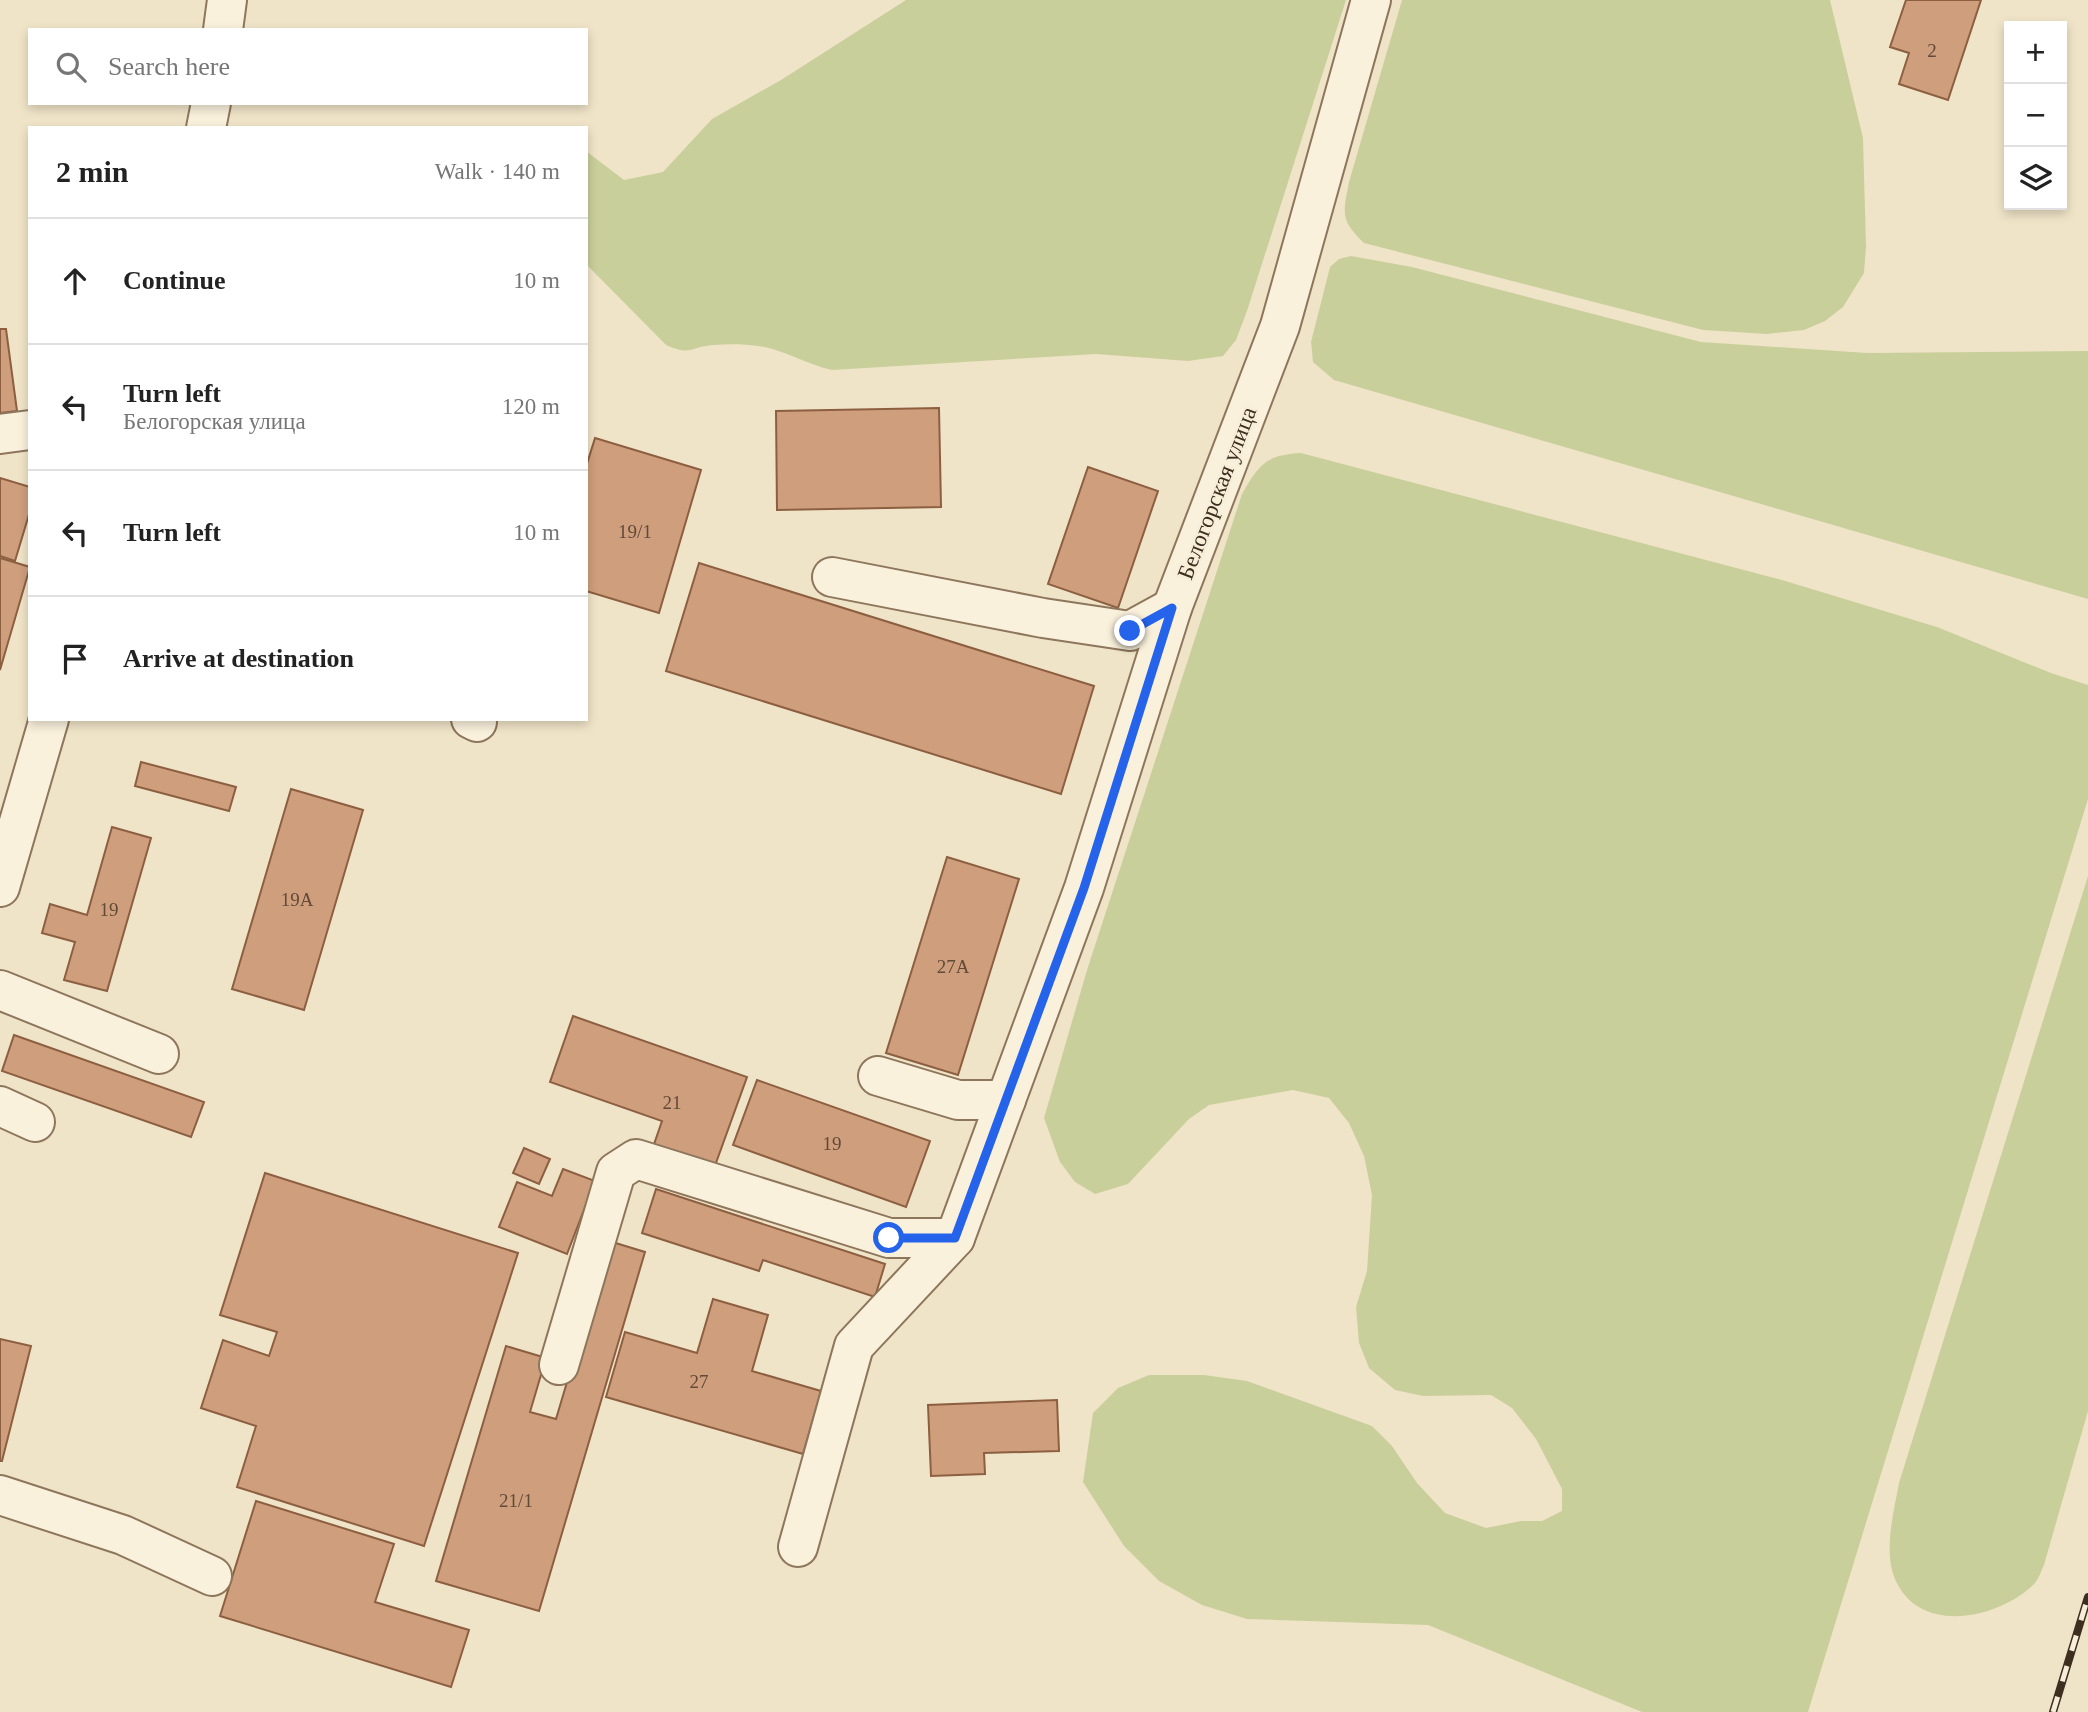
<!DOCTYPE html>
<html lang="en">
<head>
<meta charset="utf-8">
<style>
	:root { --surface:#fff; --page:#f2f2f2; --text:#222; --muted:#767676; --line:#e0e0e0 }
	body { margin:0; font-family:"Times New Roman",serif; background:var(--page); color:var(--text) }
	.controls { position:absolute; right:21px; top:21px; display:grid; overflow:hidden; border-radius:0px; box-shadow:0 4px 10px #0003 }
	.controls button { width:63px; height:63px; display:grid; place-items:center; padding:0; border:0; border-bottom:2px solid var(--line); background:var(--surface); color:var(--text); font:35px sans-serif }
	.stop { position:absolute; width:21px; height:21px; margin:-16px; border:5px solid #2563eb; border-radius:50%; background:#fff }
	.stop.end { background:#2563eb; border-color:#fff; box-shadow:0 2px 7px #0008 }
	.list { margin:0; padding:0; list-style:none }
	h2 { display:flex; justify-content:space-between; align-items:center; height:91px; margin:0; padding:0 28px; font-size:30px }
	h2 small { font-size:23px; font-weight:400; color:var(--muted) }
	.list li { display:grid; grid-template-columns:46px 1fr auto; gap:21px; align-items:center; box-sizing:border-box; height:126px; padding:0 28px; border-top:2px solid var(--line) }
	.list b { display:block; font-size:26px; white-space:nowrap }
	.list p { margin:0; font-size:23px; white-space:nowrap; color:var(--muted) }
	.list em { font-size:23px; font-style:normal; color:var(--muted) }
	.icon { flex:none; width:38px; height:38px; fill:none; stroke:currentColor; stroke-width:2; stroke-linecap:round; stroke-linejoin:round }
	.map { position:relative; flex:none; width:2088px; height:1712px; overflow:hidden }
	.search { position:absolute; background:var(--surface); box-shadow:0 4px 10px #0003; left:28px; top:28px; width:560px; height:77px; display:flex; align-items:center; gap:18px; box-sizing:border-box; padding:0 24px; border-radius:0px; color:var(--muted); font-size:26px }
	.panel { position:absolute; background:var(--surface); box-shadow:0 4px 10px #0003; left:28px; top:126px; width:560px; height:595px; border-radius:0px }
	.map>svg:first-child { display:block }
	.green { fill:#c9cf9b }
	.building { fill:#cf9f7d; stroke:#8d5f41; stroke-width:2 }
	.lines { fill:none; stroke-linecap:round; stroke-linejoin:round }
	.minor-casing { stroke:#8d765c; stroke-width:42 }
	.minor { stroke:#faf1dc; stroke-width:38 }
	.rail-casing { stroke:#3d2e20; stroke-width:8 }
	.rail { stroke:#f7eed8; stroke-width:5; stroke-dasharray:16; stroke-linecap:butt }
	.route { stroke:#2563eb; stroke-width:9 }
	.labels { text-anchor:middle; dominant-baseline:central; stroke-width:5; stroke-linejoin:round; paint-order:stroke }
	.number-label { font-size:19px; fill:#624a37 }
	.street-label { font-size:23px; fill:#3d2e20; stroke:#f7eed8 }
</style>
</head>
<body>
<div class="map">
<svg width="2088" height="1712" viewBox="0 0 2088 1712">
	<rect width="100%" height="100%" fill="#f0e4c8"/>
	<g class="green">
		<path d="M 906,0 L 1346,0 L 1247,311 L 1236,340 L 1223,356 L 1188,361 L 1096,354 L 832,370 C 807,365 783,349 758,346 C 744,344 728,344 714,345 C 690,346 693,357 666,345 L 586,264 L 586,151 L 624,180 L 663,172 L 712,119 L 781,80 Z"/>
		<path d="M 1402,0 L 1830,0 L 1863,138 L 1866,246 L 1864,273 L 1843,307 L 1825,321 L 1804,330 L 1767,334 L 1703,330 L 1364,243 C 1340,220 1343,213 1349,182 Z"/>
		<polygon points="1351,256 1412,267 1701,342 1867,353 2088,351 2088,599 1334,380 1313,362 1311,342 1330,267 1339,259"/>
		<path d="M 1301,453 L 1782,580 L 1937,627 L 2051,673 L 2088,685 L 2088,799 L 1808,1712 L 1642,1712 L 1428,1625 L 1247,1619 L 1202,1605 L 1159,1581 L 1124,1546 L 1083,1482 L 1093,1413 L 1118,1388 L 1149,1375 L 1204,1375 L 1247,1381 L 1372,1426 L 1392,1446 L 1417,1483 L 1445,1513 L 1486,1528 L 1521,1521 L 1542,1521 L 1562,1511 L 1562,1489 L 1536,1439 L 1512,1408 L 1491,1395 L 1423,1396 L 1395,1390 L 1369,1368 L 1359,1343 L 1356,1307 L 1367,1271 L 1372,1195 L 1364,1156 L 1349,1123 L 1329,1098 L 1293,1090 L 1209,1105 L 1189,1119 L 1128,1184 L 1095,1194 L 1075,1182 L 1060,1162 L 1044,1118 L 1087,970 L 1242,494 C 1259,464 1266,455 1301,453 Z"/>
		<path d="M 2088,876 L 2088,1411 L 2044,1565 C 2041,1571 2039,1579 2034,1584 C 1999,1619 1919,1636 1895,1579 C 1883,1551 1894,1511 1899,1483 Z"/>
	</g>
	<g class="building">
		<polygon points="1906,0 1981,0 1948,100 1899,84 1909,53 1890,47"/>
		<polygon points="0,329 6,329 17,411 0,413"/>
		<polygon points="939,408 941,507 777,510 776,411"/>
		<polygon points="595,438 701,470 659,613 586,591 586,467"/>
		<polygon points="1088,467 1158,491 1118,608 1048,584"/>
		<polygon points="0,478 30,487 30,511 15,561 0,556"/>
		<polygon points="0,558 30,567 0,670"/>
		<polygon points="699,563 1094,686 1061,794 666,671"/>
		<polygon points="141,762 236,787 229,811 135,786"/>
		<polygon points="291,789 363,810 304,1010 232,989"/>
		<polygon points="112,827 151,838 107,991 64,980 75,942 42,933 50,904 87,915"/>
		<polygon points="947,857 1019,879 958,1075 886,1053"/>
		<polygon points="573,1016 747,1077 712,1174 651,1153 662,1121 550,1082"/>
		<polygon points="14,1035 204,1102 191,1137 2,1071"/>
		<polygon points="757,1080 930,1141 906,1207 733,1145"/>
		<polygon points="524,1148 550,1159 539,1184 513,1173"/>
		<polygon points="563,1169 595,1181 567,1254 499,1227 517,1182 552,1196"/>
		<polygon points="265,1173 518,1253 424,1546 237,1487 256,1426 201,1408 223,1340 269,1356 277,1332 220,1315"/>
		<polygon points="656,1189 885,1264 875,1297 763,1260 759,1271 642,1233"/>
		<polygon points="609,1241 645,1252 539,1611 436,1581 506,1346 546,1358 530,1412 556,1419"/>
		<polygon points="713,1299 768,1315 752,1371 821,1391 803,1454 606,1397 625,1332 697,1353"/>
		<polygon points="0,1339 31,1346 2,1461 0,1461"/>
		<polygon points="1057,1400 1059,1451 984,1453 985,1474 931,1476 928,1405"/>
		<polygon points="256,1501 394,1544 375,1602 469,1630 451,1687 220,1616"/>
	</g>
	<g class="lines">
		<g class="minor-casing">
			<g id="minor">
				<polyline points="223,30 227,0"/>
				<polyline points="206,128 211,103"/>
				<polyline points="0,434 30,430"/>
				<polyline points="832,577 1043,618 1130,631 1172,608"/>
				<polyline points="471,719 477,722"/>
				<polyline points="0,887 49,719"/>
				<polyline points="0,990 159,1054"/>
				<polyline points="878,1076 958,1100 1006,1100"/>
				<polyline points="0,1106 35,1122"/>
				<polyline points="559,1365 616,1172 636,1159 889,1238 955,1238"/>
				<polyline points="0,1495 123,1535 212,1576"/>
				<polyline points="798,1547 854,1346 955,1238 1084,888 1172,608 1280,326 1371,0"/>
			</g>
		</g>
		<use href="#minor" class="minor"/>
		<g class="rail-casing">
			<polyline id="rail" points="2053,1712 2088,1597"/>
		</g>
		<use href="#rail" class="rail"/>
	</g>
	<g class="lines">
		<polyline class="route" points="889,1238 955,1238 1084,888 1172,608 1130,631"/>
	</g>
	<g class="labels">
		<g class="number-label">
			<text x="1932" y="50">2</text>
			<text x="635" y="531">19/1</text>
			<text x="297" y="899">19А</text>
			<text x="109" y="909">19</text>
			<text x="953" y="966">27А</text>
			<text x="672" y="1102">21</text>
			<text x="832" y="1143">19</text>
			<text x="699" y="1381">27</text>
			<text x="516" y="1500">21/1</text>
		</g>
		<g class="street-label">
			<text transform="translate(1217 493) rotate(-69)">Белогорская улица</text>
		</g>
	</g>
</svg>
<div class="controls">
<button>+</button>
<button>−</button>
<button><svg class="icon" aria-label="layers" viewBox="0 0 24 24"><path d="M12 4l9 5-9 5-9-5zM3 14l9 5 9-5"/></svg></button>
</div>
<div class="stop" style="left:889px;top:1238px"></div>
<div class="stop end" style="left:1130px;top:631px"></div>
<div class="search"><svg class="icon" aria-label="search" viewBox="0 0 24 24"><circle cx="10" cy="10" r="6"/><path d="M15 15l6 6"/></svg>Search here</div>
<section class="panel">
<h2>2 min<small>Walk · 140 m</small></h2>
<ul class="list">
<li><svg class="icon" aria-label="ahead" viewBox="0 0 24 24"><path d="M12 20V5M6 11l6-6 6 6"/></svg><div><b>Continue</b></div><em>10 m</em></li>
<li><svg class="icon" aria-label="left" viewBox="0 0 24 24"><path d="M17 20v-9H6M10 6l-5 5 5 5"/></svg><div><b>Turn left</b><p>Белогорская улица</p></div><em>120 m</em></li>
<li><svg class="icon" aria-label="left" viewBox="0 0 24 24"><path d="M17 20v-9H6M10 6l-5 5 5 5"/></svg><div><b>Turn left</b></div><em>10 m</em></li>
<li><svg class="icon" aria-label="arrive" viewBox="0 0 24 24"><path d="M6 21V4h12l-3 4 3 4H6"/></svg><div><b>Arrive at destination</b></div></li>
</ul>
</section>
</div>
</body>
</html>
